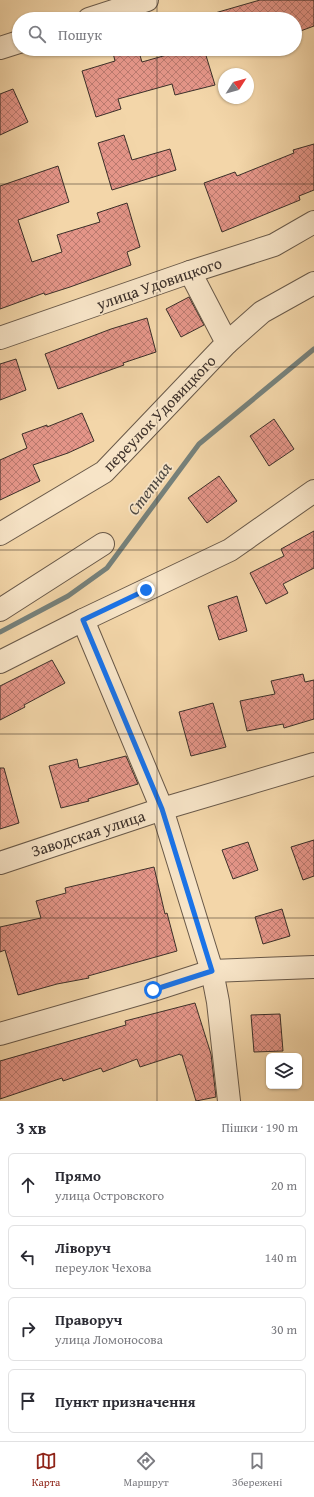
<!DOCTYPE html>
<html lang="uk">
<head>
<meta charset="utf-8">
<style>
	:root { --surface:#fff; --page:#f7f7f7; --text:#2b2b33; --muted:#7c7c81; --line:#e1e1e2; --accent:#8f2418 }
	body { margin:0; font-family:"Gentium Book Plus",serif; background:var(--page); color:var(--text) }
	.controls { position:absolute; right:12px; bottom:12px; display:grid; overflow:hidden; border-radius:6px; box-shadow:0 1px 3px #0004 }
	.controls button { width:36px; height:36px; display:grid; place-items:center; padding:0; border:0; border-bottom:1px solid var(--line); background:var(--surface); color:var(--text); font:20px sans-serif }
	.compass { position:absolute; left:218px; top:68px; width:36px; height:36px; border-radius:50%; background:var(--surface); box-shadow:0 1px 3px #0004; rotate:54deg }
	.stop { position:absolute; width:12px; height:12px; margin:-9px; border:3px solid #1a73e8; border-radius:50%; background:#fff }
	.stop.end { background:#1a73e8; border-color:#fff; box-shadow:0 1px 4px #0008 }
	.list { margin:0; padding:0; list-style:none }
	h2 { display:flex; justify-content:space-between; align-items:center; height:52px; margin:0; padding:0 16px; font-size:17px }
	h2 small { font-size:13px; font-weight:400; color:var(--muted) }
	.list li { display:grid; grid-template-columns:26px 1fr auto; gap:12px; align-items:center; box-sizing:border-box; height:64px; margin:0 8px 8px; padding:0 8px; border:1px solid var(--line); border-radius:6px }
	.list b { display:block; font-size:15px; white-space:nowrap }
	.list p { margin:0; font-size:13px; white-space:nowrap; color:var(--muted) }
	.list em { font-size:13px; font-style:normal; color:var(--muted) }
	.icon { flex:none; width:22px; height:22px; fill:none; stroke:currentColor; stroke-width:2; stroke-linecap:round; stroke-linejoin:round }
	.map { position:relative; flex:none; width:314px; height:1101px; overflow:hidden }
	.search { position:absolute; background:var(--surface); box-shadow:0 1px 3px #0004; left:12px; right:12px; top:12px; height:44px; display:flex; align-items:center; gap:10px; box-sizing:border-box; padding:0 14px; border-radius:22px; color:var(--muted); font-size:15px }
	.sheet { height:340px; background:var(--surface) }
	nav { display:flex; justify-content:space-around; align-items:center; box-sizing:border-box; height:56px; border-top:1px solid var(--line); background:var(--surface); font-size:11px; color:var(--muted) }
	nav a { display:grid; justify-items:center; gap:2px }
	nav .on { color:var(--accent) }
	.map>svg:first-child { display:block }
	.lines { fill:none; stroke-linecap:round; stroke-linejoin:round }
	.stream { stroke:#76817b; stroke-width:5 }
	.building { fill:url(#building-cross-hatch); stroke:#3b2f29 }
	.minor-casing { stroke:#695949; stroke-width:24 }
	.minor { stroke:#f7e4c7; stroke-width:22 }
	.route { stroke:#1a73e8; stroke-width:5 }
	.grid { fill:none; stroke:#3b2f29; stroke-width:1; stroke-opacity:0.55 }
	.labels { text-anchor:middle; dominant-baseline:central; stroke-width:3.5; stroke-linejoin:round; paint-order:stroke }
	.street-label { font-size:16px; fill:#3b2f29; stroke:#f7e4c7 }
	.water-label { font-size:17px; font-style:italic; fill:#4f4a44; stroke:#f7e4c7 }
</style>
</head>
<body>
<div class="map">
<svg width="314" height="1101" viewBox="0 0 314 1101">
	<defs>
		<pattern id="building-cross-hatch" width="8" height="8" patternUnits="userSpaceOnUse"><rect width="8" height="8" fill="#e49588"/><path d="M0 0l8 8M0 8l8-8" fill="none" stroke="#ba7a6f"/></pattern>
	</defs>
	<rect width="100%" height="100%" fill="#f3d6a9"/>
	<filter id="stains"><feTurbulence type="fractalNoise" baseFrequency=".005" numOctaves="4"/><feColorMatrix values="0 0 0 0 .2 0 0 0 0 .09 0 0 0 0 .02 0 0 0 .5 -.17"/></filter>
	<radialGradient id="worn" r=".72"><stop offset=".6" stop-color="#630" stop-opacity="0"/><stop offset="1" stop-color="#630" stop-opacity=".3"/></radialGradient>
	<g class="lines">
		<polyline class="stream" points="0,632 68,596 107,568 199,444 314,349"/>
	</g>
	<g class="building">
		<polygon points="260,0 314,0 314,26 295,33 295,19 208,19 208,15"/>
		<polygon points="112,49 138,49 142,62 188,49 204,49 215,85 175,95 172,84 118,99 121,109 96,117 82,71 115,61"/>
		<polygon points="13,89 28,122 0,135 0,94"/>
		<polygon points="124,135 132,160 170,149 176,170 112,190 98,143"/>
		<polygon points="314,144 314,190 299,196 300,200 222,232 204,183 235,172 237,176 294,153 293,150"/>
		<polygon points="58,166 69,202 18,220 32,262 62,252 57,235 100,222 97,213 127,203 140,247 127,252 131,265 70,287 45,295 44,293 0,309 0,186"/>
		<polygon points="189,297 204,325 181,337 166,309"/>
		<polygon points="147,318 156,352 123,363 124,365 58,389 45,354 111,329"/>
		<polygon points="16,359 26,390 0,400 0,364"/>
		<polygon points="82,413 94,441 68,453 33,465 40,481 0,500 0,460 27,448 22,434 47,425 47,427"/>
		<polygon points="274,419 294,449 269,466 250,436"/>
		<polygon points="219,476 237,501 207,523 188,498"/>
		<polygon points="314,531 314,568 283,584 288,593 266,604 250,573 284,556 281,549"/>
		<polygon points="237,596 247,631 219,640 208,606"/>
		<polygon points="52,660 65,683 24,705 25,707 0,720 0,686"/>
		<polygon points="303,674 305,682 314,680 314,719 284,728 283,724 247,731 240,701 275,694 271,681"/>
		<polygon points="213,703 226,747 191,756 179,712"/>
		<polygon points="126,756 138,784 88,799 89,801 61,808 49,766 77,759 79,768"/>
		<polygon points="0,768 4,768 19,823 0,829"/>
		<polygon points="314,840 314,876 303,880 291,847"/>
		<polygon points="248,842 258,870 233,879 222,850"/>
		<polygon points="154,867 165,914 167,913 177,951 88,976 89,978 57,984 18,995 5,950 0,952 0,927 41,918 36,901 66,893 65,888"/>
		<polygon points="282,909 290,936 263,944 255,917"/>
		<polygon points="195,1003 211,1054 216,1097 196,1101 182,1055 180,1055 180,1054 140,1067 137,1059 103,1072 101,1068 63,1081 62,1078 0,1099 0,1061 126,1025 125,1021"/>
		<polygon points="280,1014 283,1051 254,1052 251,1015"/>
	</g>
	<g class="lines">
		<g class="minor-casing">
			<g id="minor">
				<polyline points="89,19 147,0"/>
				<polyline points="0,48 19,42"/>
				<polyline points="0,338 190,272 274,245 314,222"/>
				<polyline points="227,343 262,312 314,283"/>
				<polyline points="0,534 104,472 227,343 190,272"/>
				<polyline points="0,610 103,544"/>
				<polyline points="83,620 162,809 212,971 218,1002 229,1101"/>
				<polyline points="0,662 83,620 230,550 314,491"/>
				<polyline points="0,863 162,809 314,764"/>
				<polyline points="0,1034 153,990 212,971 314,967"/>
			</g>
		</g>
		<use href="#minor" class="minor"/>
	</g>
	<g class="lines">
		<polyline class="route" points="146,590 83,620 162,809 212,971 153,990"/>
	</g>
	<path class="grid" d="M 157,0 L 157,19M 157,49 L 157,1101M 0,184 L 314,184M 0,367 L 314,367M 0,550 L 314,550M 0,734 L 314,734M 0,918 L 314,918"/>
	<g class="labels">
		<g class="street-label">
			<text transform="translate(159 283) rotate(-19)">улица Удовицкого</text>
			<text transform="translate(159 413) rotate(-46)">переулок Удовицкого</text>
			<text transform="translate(88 833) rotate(-18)">Заводская улица</text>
		</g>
		<g class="water-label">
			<text transform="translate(149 488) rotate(-53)">Степная</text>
		</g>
	</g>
	<rect width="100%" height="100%" filter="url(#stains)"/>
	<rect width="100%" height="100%" fill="url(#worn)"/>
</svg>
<div class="controls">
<button><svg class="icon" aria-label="layers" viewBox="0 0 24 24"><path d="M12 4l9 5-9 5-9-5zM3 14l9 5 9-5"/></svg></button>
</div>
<svg class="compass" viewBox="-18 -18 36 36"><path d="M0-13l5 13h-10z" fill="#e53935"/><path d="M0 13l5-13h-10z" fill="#7c7c81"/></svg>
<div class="stop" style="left:153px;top:990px"></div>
<div class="stop end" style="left:146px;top:590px"></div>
<div class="search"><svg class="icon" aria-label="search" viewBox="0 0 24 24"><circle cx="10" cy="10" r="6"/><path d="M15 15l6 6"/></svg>Пошук</div>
</div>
<section class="sheet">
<h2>3 хв<small>Пішки · 190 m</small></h2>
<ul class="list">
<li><svg class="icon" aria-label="ahead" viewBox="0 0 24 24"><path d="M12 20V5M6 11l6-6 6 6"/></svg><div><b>Прямо</b><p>улица Островского</p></div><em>20 m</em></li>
<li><svg class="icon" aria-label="left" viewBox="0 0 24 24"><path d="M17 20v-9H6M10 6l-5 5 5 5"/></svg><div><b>Ліворуч</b><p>переулок Чехова</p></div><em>140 m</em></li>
<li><svg class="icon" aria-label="right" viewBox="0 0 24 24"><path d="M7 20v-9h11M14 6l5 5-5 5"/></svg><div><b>Праворуч</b><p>улица Ломоносова</p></div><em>30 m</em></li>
<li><svg class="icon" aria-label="arrive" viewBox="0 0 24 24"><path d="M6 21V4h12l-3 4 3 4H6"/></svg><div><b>Пункт призначення</b></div></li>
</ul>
</section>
<nav>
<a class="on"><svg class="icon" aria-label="map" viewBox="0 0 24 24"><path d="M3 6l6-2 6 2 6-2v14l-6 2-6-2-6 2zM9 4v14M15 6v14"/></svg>Карта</a>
<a><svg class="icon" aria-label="directions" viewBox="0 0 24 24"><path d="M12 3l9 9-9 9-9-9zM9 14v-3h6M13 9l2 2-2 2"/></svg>Маршрут</a>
<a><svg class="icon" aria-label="saved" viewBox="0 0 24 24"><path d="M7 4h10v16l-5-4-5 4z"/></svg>Збережені</a>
</nav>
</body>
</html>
